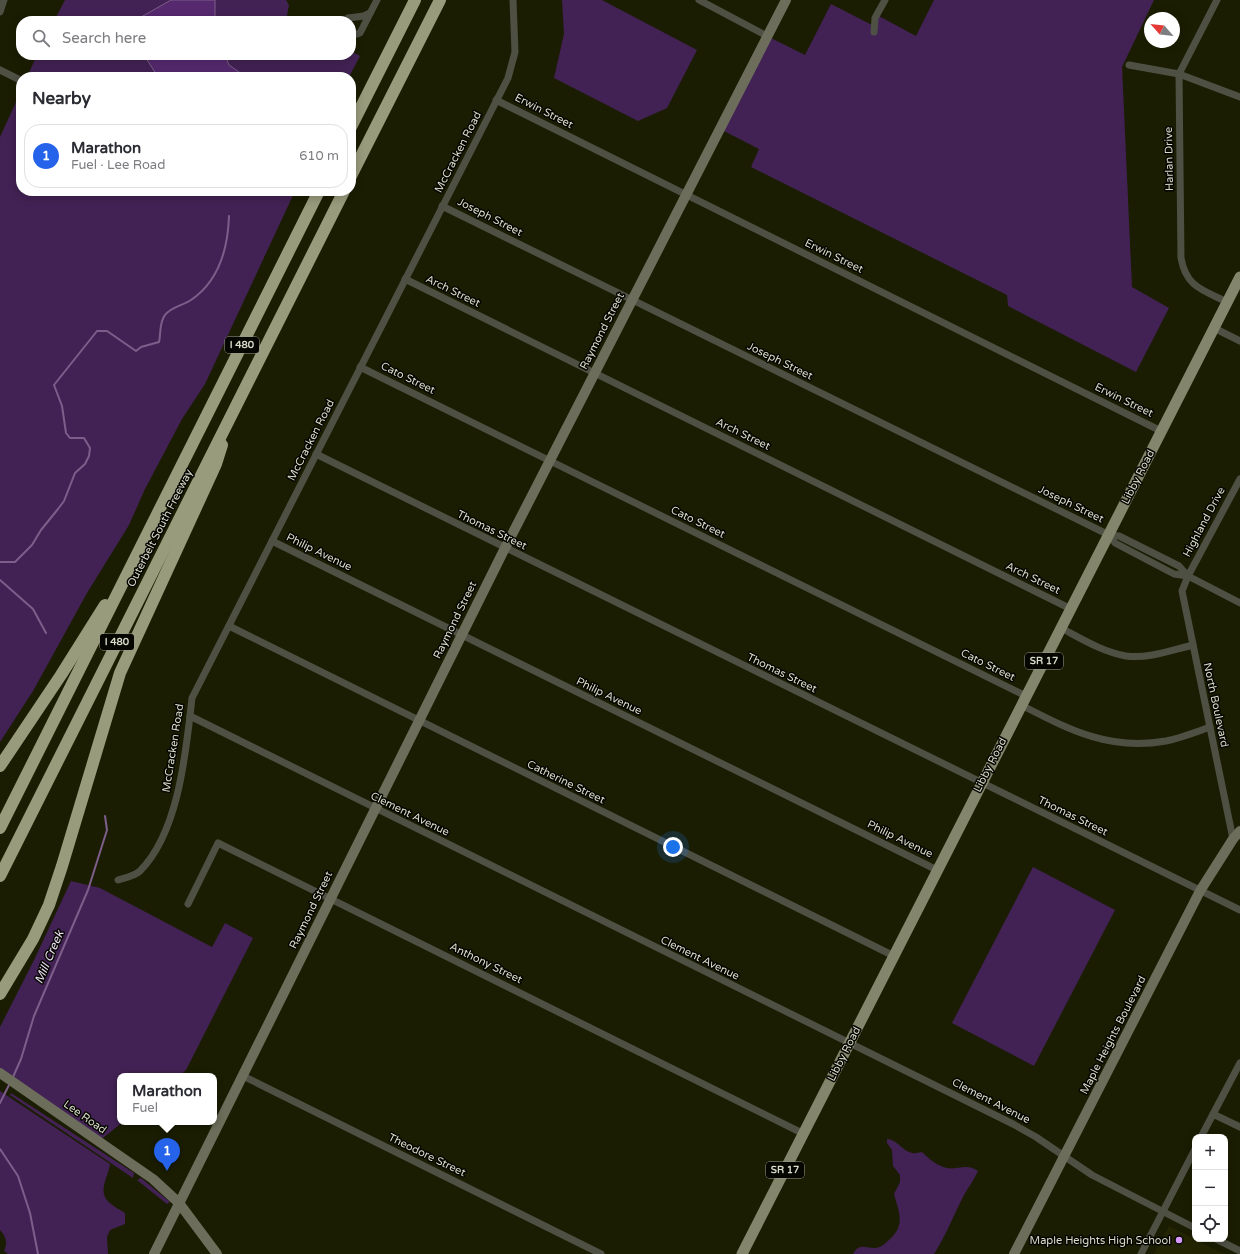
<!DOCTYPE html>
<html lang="en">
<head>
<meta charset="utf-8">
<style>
	:root { --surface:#fff; --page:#f7f7f7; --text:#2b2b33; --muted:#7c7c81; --line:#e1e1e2; --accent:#2563eb }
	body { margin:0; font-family:"Varela Round",sans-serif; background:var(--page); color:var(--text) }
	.controls { position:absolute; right:12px; bottom:12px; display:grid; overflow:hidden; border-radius:8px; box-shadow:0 2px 10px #0003 }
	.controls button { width:36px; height:36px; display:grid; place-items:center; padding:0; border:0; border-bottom:1px solid var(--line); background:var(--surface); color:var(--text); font:20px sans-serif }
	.compass { position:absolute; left:1144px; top:12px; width:36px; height:36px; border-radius:50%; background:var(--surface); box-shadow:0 2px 10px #0003; rotate:297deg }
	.you { position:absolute; left:673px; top:847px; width:14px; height:14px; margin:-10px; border:3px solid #fff; border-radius:50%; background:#1a73e8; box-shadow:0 0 0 6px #1a73e833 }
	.badge { display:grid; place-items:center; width:26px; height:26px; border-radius:50%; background:var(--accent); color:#fff; font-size:13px; font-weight:700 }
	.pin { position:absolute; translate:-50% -33px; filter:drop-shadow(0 1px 2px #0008) }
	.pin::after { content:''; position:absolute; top:21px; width:14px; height:12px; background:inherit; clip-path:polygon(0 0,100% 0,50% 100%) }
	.popup { position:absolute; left:117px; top:1073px; width:100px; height:52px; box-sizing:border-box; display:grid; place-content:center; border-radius:8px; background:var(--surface); filter:drop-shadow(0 1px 3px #0005); font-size:13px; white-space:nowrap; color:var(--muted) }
	.popup b { font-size:15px; color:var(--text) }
	.popup::after { content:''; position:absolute; left:50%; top:100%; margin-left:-8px; border:8px solid transparent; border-top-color:var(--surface) }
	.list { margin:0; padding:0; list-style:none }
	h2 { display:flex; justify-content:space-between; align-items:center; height:52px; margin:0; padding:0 16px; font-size:17px }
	h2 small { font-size:13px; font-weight:400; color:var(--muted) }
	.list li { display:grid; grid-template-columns:26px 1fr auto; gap:12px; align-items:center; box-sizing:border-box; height:64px; margin:0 8px 8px; padding:0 8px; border:1px solid var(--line); border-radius:16px }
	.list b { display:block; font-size:15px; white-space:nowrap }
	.list p { margin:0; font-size:13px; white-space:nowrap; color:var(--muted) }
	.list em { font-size:13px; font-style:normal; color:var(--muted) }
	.icon { flex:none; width:22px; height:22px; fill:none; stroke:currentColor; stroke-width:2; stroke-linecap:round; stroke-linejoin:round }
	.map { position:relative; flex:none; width:1240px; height:1254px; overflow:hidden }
	.search { position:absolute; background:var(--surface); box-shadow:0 2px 10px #0003; left:16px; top:16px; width:340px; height:44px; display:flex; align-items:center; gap:10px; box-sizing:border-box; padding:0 14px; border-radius:16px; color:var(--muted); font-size:15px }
	.panel { position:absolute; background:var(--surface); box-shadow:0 2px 10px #0003; left:16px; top:72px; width:340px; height:124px; border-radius:16px }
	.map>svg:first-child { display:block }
	.built { fill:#232502 }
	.green { fill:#422254 }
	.water { fill:#56296f; stroke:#7d5e8a }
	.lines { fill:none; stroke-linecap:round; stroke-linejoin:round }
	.stream { stroke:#7d5e8a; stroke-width:2 }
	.street { stroke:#4f5044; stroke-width:7 }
	.secondary { stroke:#6c6e5b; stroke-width:10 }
	.primary { stroke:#83866c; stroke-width:11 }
	.highway { stroke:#989b7c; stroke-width:12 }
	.poi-dot { fill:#d69bfa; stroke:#060601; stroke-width:1.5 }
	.labels { text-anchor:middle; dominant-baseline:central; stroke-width:3; stroke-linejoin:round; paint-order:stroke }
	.shield { fill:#060601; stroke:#9a9b8e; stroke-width:1 }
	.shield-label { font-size:10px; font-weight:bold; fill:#d9dbca }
	.street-label { font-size:11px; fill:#d9dbca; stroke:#060601 }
	.poi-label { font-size:11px; fill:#d9dbca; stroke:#060601; text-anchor:end }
	.water-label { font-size:12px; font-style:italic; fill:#ebdff3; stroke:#060601 }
</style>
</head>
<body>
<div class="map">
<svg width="1240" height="1254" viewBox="0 0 1240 1254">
	<rect width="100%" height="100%" fill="#1b1d02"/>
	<polygon class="built" points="1169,1226 1224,1254 1154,1254"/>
	<g class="green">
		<polygon points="65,0 171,0 134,21 54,21"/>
		<polygon points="215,0 286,0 289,5 286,21 215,21"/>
		<polygon points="562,0 602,0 697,50 667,108 638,121 554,78 564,34"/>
		<polygon points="934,0 1154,0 1122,67 1132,287 1169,308 1136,372 1008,306 1007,295 751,167 759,149 720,129 767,36 805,55 831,4 874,26 877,15 916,36"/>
		<polygon points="351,51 360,56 349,77 246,77 229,65 225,55 351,55"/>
		<polygon points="37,55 144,55 158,77 27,77"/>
		<polygon points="21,91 21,191 295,191 205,384 182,419 145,489 129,525 87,593 33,691 0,742 0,137"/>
		<polygon points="1033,867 1115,910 1034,1066 952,1023"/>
		<polygon points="71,881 100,888 212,947 225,923 253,938 186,1070 179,1076 120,1076 120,1122 123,1122 99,1141 0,1073 0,1027 34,960"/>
		<path d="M 0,1091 L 110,1164 C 108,1179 96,1192 111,1204 C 116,1208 121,1210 125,1213 L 125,1224 L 110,1230 L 107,1237 L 108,1254 L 8,1254 L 4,1251 C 8,1243 6,1237 0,1230 Z"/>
		<polygon points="11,1093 134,1173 133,1178 10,1095"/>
		<path d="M 887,1139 C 897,1139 902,1151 912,1153 C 915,1154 919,1152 922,1152 C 928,1158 937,1166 947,1168 C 959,1170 966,1163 978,1171 C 973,1182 966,1190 961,1201 C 952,1219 945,1237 934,1254 L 853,1254 C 860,1242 866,1249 876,1248 C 881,1247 885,1244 889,1240 C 906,1225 899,1213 894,1194 L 900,1182 L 900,1175 L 893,1166 L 892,1150 L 887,1143 Z"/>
		<polygon points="141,1178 170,1202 167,1204 137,1180"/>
	</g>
	<g class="water">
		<polygon points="171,0 215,0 215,21 134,21"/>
		<polygon points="144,55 225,55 229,65 246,77 158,77"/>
	</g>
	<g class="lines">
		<g class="stream">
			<path d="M 0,562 L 15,562 L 32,545 L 41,530 L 58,509 L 64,501 L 75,473 L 85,464 L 89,456 L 90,448 L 84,438 L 70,438 L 66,433 L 62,406 L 54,385 L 97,331 L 107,331 L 136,351 L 141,347 L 159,342 C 161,334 159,322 165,315 C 171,307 184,305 191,300 C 219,281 228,247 229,216"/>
			<polyline points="0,580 33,609 46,633"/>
			<polyline points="13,1077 21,1059 34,1016 88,890 107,830 105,816"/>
			<polyline points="0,1103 10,1083"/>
			<polyline points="0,1149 18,1176 30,1213 38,1254"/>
		</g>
		<g class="street">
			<polyline points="699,0 767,36"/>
			<path d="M 1217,0 L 1179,74 L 1181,258 C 1186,287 1203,290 1227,302"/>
			<polyline points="0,12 4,0"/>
			<polyline points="345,21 348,18 364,16 370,13"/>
			<polyline points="874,32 875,18 885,0"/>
			<polyline points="351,36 360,33 377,0"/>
			<polyline points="1129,65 1179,74 1240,97"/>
			<polyline points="0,70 18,79"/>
			<polyline points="496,100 1161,431"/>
			<polyline points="442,206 1109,535 1119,536 1179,566 1188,576"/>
			<polyline points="405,279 1071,609"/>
			<polyline points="1214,328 1240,341"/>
			<polyline points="360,367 1026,696"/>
			<polyline points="316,454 1240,910"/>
			<polyline points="1109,535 1115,543 1174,574 1188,576 1240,603"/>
			<polyline points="272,541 937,870"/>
			<polyline points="229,626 894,956"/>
			<path d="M 1061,628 C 1082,639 1103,652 1126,656 C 1148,659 1172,650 1193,645"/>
			<path d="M 1021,705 C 1070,730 1109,751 1166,741 C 1181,738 1196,732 1210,727"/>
			<polyline points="190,716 1013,1124 1036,1137 1092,1175 1195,1228"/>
			<polyline points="1233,839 1182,591 1188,576 1240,479"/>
			<path d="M 118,880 C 124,878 135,876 140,871 C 179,832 186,751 192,698 L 508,78 L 515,52 L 513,0"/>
			<polyline points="188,904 218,843 804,1134"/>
			<polyline points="243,1076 601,1254"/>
			<polyline points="1213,1114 1240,1127"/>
			<polyline points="1201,1137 1240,1063"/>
			<polyline points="1216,1239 1240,1251"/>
			<polyline points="1141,1254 1195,1149"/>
		</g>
		<g class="secondary">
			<polyline points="0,1073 153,1179 179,1203 217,1254"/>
			<polyline points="154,1254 502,554 786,0"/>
			<polyline points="1014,1254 1200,891 1233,839 1240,831"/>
		</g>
		<polyline class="primary" points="742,1254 1240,277"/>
		<g class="highway">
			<polyline points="351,127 415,0"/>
			<polyline points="351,176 440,0"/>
			<polyline points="0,766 61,675 105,605"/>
			<polyline points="0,828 319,191"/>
			<polyline points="0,876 344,191"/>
			<polyline points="0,994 33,939 49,905 62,866 120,673 216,464 222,445"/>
		</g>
	</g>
	<circle class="poi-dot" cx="1179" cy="1240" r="4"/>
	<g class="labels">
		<g class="shield">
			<rect x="225" y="337" width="34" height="16" rx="3"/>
			<rect x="100" y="634" width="34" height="16" rx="3"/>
			<rect x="1025" y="653" width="38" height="16" rx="3"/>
			<rect x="766" y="1162" width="38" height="16" rx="3"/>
		</g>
		<g class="shield-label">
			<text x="242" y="345">I 480</text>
			<text x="117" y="642">I 480</text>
			<text x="1044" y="661">SR 17</text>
			<text x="785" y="1170">SR 17</text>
		</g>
		<g class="street-label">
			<text transform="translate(544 111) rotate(27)">Erwin Street</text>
			<text transform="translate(458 152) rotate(-63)">McCracken Road</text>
			<text transform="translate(1169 159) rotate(-91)">Harlan Drive</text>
			<text transform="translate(490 217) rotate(27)">Joseph Street</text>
			<text transform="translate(834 256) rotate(26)">Erwin Street</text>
			<text transform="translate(453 291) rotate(26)">Arch Street</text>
			<text transform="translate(602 331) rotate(-63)">Raymond Street</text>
			<text transform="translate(780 361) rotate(26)">Joseph Street</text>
			<text transform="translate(408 378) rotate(26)">Cato Street</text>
			<text transform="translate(1124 400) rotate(26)">Erwin Street</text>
			<text transform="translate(743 434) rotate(26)">Arch Street</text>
			<text transform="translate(311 440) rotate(-63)">McCracken Road</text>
			<text transform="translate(1138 477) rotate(-63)">Libby Road</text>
			<text transform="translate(1071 504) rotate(26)">Joseph Street</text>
			<text transform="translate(698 522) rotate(26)">Cato Street</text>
			<text transform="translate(1204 522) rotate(-62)">Highland Drive</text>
			<text transform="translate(160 528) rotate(-63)">Outerbelt South Freeway</text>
			<text transform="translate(492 530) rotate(26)">Thomas Street</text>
			<text transform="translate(319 552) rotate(26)">Philip Avenue</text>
			<text transform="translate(1033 578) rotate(26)">Arch Street</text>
			<text transform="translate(455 620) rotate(-64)">Raymond Street</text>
			<text transform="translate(988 665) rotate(26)">Cato Street</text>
			<text transform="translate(782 673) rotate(26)">Thomas Street</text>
			<text transform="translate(609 696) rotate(26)">Philip Avenue</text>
			<text transform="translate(1216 705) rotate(78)">North Boulevard</text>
			<text transform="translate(173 748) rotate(-81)">McCracken Road</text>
			<text transform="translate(990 765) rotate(-63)">Libby Road</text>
			<text transform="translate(566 782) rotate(26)">Catherine Street</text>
			<text transform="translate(410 814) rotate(26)">Clement Avenue</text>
			<text transform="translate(1073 816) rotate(26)">Thomas Street</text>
			<text transform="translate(900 839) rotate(26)">Philip Avenue</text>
			<text transform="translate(311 910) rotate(-64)">Raymond Street</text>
			<text transform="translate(700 958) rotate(26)">Clement Avenue</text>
			<text transform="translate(486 963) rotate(26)">Anthony Street</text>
			<text transform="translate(1113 1035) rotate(-63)">Maple Heights Boulevard</text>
			<text transform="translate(844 1054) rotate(-63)">Libby Road</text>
			<text transform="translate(991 1101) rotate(27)">Clement Avenue</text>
			<text transform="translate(85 1117) rotate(35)">Lee Road</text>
			<text transform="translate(427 1155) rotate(26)">Theodore Street</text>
		</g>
		<g class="poi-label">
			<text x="1171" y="1240">Maple Heights High School</text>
		</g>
		<g class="water-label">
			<text transform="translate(49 957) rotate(-67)">Mill Creek</text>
		</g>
	</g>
</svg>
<div class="controls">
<button>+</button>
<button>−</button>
<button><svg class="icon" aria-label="locate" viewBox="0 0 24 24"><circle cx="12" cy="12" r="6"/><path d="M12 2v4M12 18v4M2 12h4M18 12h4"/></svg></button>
</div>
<svg class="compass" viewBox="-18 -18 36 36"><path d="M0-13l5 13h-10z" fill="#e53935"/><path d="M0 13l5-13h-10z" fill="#7c7c81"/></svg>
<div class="you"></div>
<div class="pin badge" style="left:167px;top:1171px">1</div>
<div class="popup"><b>Marathon</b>Fuel</div>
<div class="search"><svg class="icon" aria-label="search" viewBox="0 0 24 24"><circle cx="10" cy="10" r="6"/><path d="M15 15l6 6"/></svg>Search here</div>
<section class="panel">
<h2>Nearby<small></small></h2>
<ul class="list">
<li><span class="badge">1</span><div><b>Marathon</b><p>Fuel · Lee Road</p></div><em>610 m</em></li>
</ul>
</section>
</div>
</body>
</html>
